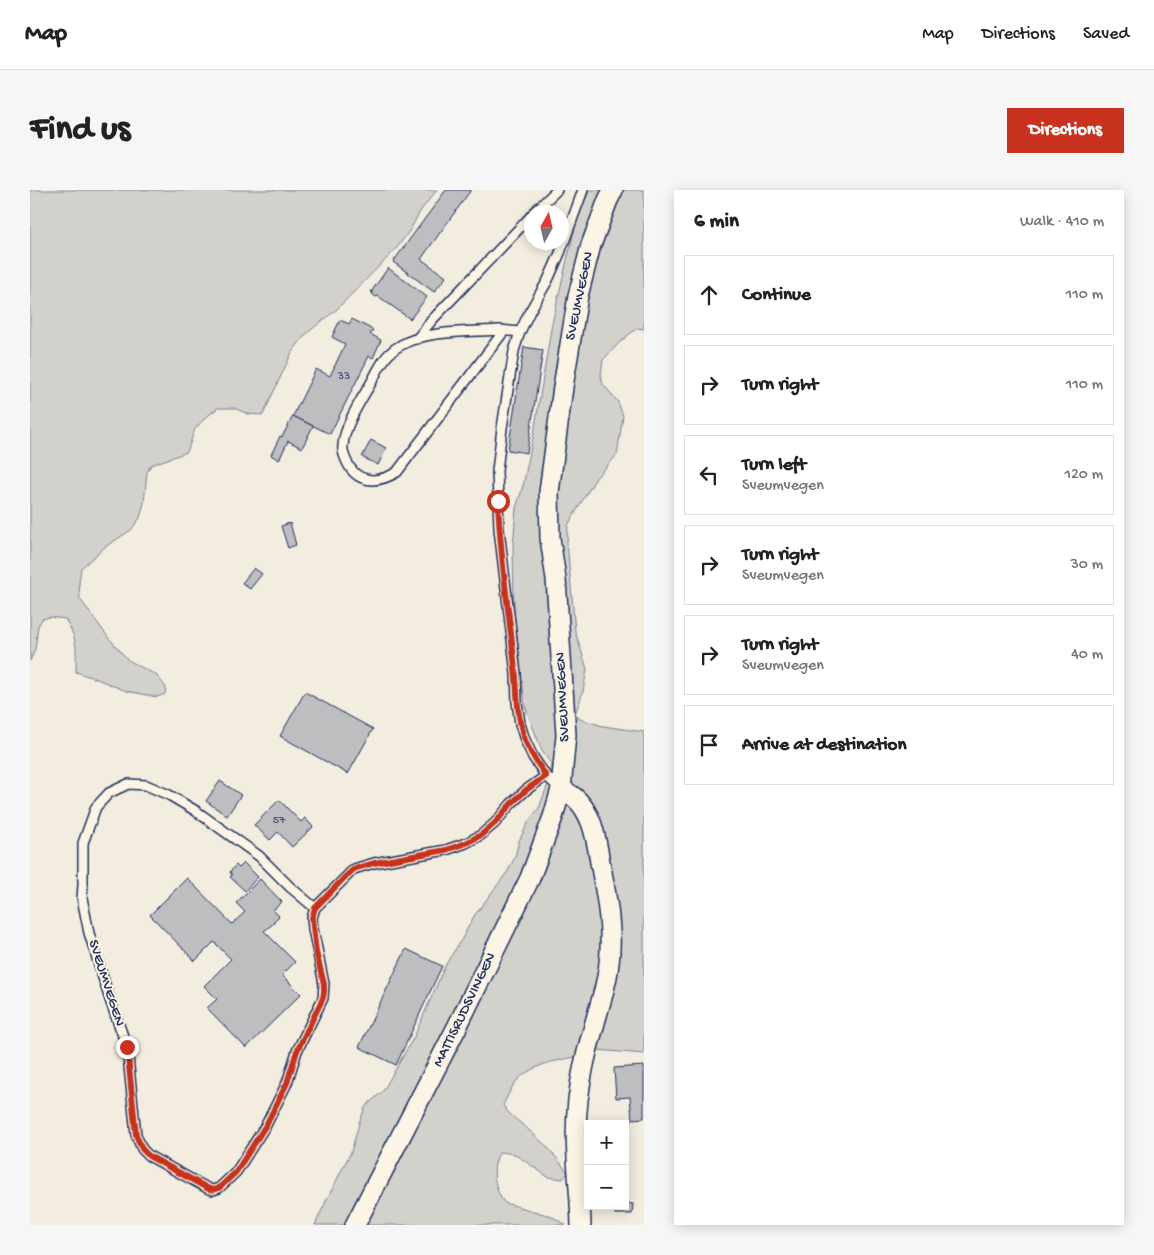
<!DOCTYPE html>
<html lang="en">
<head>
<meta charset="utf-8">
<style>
	:root { --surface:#fff; --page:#f6f6f6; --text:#222; --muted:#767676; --line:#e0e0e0; --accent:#c8321e }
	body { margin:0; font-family:"Gochi Hand",sans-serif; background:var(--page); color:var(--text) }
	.controls { position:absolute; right:15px; bottom:15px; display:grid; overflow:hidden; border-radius:0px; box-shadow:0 2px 12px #0003 }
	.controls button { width:45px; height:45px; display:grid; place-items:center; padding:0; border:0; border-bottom:1px solid var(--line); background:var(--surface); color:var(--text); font:25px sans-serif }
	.compass { position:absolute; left:494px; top:15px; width:45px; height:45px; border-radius:50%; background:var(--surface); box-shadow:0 2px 12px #0003; rotate:8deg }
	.stop { position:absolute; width:15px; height:15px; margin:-11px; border:4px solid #c8321e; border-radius:50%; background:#fff }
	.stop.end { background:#c8321e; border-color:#fff; box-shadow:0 1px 5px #0008 }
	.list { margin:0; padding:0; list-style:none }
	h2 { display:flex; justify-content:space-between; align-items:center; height:65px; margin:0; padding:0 20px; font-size:21px }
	h2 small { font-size:16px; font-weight:400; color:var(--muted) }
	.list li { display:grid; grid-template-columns:32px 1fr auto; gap:15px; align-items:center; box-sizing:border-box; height:80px; margin:0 10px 10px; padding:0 10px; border:1px solid var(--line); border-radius:0px }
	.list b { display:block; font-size:19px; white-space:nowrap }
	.list p { margin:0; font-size:16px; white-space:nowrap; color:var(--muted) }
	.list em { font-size:16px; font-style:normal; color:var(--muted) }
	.icon { flex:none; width:28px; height:28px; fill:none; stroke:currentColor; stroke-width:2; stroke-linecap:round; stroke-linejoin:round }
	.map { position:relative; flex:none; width:614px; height:1035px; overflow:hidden; border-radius:0px }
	header { display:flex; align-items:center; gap:30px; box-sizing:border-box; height:70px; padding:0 25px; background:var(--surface); border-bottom:1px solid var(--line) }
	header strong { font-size:24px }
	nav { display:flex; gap:28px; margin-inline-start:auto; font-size:18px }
	.intro { display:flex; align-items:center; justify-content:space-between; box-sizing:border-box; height:120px; padding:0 30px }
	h1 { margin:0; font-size:35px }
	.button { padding:12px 22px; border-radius:0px; background:var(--accent); color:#fff; font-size:18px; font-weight:700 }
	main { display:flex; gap:30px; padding:0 30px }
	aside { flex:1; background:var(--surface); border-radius:0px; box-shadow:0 2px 12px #0003 }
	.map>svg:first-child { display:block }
	.green { fill:#d3d1cc; stroke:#778095 }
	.building { fill:#bebec0; stroke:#1b2f5e }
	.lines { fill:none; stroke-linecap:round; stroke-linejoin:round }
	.lane-casing { stroke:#1b2f5e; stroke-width:12 }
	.street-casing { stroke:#1b2f5e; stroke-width:22 }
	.lane { stroke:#fcf5e5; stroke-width:9 }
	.street { stroke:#fcf5e5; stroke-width:19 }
	.route { stroke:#c8321e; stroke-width:6 }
	.labels { text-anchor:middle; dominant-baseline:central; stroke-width:4; stroke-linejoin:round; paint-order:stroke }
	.number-label { font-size:12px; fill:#445376 }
	.street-label { font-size:15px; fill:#1b2f5e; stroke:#fcf5e5 }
</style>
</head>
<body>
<header>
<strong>Map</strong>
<nav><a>Map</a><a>Directions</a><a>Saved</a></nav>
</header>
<div class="intro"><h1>Find us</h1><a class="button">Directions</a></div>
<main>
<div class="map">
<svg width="614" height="1035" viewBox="0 0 614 1035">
	<rect width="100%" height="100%" fill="#f3ede0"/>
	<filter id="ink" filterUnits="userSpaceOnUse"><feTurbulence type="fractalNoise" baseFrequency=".02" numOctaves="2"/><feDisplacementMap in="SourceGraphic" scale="10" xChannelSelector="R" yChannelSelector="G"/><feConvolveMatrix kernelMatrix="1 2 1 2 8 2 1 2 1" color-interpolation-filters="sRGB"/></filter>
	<g filter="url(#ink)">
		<g class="green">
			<path d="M 0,0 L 407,0 L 391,20 L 380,40 L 366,59 L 306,120 L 276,144 L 262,162 L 233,225 L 218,224 L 204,218 L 188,218 L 175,228 L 165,239 L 157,262 L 121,275 L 117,282 L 114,313 L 110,328 L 101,340 L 75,357 L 51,378 L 49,393 L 50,409 L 78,447 L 98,470 L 126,485 L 136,497 L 135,504 L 127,507 L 96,501 L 67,489 L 46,482 C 46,459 48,449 35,429 L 20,427 L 12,429 L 8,436 L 5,459 L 0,471 Z"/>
			<path d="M 560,0 L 614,0 L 614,139 L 607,138 L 589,153 L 573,170 L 571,186 L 573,194 L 588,212 L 593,226 L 587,265 L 566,288 L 538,335 L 537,352 L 545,441 L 557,479 L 553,502 L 545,524 L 550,529 L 573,536 L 614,542 L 614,864 L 567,860 L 561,864 C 534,870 503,871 484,894 C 480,900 477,908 473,915 C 480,927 492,933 501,942 C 516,954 527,968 538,983 L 533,989 L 518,987 L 485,964 L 470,962 C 460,976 464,1001 475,1013 L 521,1026 L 536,1035 L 285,1035 L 296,1011 L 321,962 L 330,930 L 336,916 L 353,901 L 384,847 L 416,774 L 433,747 L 444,726 L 478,681 L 485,667 L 489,651 L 499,631 L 509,618 L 520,589 L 521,574 L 512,561 L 495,516 L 484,421 L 483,357 L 486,318 L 493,296 L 504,243 L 522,133 L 548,24 Z"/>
		</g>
		<g class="building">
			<polygon points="416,0 441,0 391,69 416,87 404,102 363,72"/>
			<polygon points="358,78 397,107 380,129 348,106 346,107 342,104 343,102 341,102"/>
			<polygon points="322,129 343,140 340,144 351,150 343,168 339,166 300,244 263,226 286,179 300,186 315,154 302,147 310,130 319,134"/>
			<polygon points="494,157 513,160 497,263 478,260"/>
			<polygon points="263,226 283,236 272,258 258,251 249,270 241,265 250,246 252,247"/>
			<polygon points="341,250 356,258 348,275 332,267"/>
			<polygon points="260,333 266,355 258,358 251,336"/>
			<polygon points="224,378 232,384 220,399 212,393"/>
			<polygon points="275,502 343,539 318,584 250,546"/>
			<polygon points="190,591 211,605 197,626 176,611"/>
			<polygon points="249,610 271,632 275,628 283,637 262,657 248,642 240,650 224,635"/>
			<polygon points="214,673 228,687 215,701 200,687 202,685 200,682 206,675 209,678"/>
			<polygon points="157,688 202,734 215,722 206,713 230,689 252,712 243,720 249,726 243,732 244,733 234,741 265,772 252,785 271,804 216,858 177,818 187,809 174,796 201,769 184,752 165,771 120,725"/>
			<polygon points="376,759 412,776 366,875 329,857"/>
			<polygon points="614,876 614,928 602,929 600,907 586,908 584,878"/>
			<polygon points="595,1013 603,1014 602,1024 585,1024 585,1016 595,1016"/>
		</g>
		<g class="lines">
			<g class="lane-casing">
				<g id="lane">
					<polyline points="504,22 527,0"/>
					<path d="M 474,141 L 367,282 C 347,294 326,294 316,270 C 314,265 312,261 313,256 C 314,236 331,210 341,193 C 346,184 351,172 359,164 C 362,161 367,157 371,155 C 397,140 440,142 469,140 L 490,142"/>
					<polyline points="387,149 402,130 502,25"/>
					<polyline points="531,599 516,586 503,567 495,550 490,534 487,512 486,484 469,339 467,281 472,238 484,161 490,142 500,121 518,90 530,63 553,0"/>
					<polyline points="285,718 260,697 229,666 166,621 139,605 116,595 98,594 79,603 66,617 53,653 53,695 52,708 59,743 80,810 97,857 106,945 112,959 119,966 179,999 183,1000 189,998 206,982 236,935 257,893 267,861 293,808 294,794 283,739 282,728 285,718 324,679 344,673 416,660 436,653 451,645 465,633 481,614 496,600 516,586"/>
				</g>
			</g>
			<g class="street-casing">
				<g id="street">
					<path d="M 531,599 C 535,601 540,604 544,607 C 563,623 566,649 570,672 C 577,708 584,745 578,781 C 575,801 568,820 563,840 C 556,863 551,886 548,910 C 543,952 550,993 551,1035"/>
					<polyline points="325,1035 427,837 500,688 523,627 531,599 536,545 526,389 520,348 519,302 533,197 548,106 561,55 578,10 583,0"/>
				</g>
			</g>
			<use href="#lane" class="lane"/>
			<use href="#street" class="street"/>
		</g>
	</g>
	<g class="lines" filter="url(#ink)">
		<path class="route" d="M 97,857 L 106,945 L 112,959 L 119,966 L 179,999 L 183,1000 L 189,998 L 206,982 L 236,935 L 257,893 L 267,861 L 293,808 L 294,802 L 294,794 L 286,762 L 282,728 L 285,718 L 314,688 L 324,679 L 344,673 L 416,660 L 436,653 L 451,645 L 465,633 L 481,614 L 496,600 L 516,586 C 508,574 500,563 495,550 C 486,526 488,502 485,478 C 479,423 470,367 468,311"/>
	</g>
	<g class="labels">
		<g class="number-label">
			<text x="314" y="187">33</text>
			<text x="249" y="631">57</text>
		</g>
		<g class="street-label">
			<text transform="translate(550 106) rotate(-78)">SVEUMVEGEN</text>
			<text transform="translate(533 507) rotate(-93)">SVEUMVEGEN</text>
			<text transform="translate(76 793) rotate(72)">SVEUMVEGEN</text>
			<text transform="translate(435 820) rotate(-64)">MATTISRUDSVINGEN</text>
		</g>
	</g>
</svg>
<div class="controls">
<button>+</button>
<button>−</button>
</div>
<svg class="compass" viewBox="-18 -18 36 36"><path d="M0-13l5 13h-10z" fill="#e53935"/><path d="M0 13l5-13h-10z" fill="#767676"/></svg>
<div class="stop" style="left:468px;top:311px"></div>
<div class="stop end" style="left:97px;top:857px"></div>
</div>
<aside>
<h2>6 min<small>Walk · 410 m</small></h2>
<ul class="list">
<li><svg class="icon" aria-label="ahead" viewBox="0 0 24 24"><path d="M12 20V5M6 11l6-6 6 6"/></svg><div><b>Continue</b></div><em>110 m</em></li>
<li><svg class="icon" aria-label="right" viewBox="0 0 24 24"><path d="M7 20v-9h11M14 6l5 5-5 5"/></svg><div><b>Turn right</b></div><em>110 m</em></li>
<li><svg class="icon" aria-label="left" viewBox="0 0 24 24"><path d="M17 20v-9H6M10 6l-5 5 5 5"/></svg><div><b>Turn left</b><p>Sveumvegen</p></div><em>120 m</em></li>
<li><svg class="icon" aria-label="right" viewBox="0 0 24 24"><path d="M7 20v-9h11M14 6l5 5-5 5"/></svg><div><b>Turn right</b><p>Sveumvegen</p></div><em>30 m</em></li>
<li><svg class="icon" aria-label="right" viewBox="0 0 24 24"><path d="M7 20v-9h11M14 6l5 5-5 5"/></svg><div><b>Turn right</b><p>Sveumvegen</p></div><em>40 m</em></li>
<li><svg class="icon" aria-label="arrive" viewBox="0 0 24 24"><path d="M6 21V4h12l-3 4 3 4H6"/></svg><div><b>Arrive at destination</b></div></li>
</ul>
</aside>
</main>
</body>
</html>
